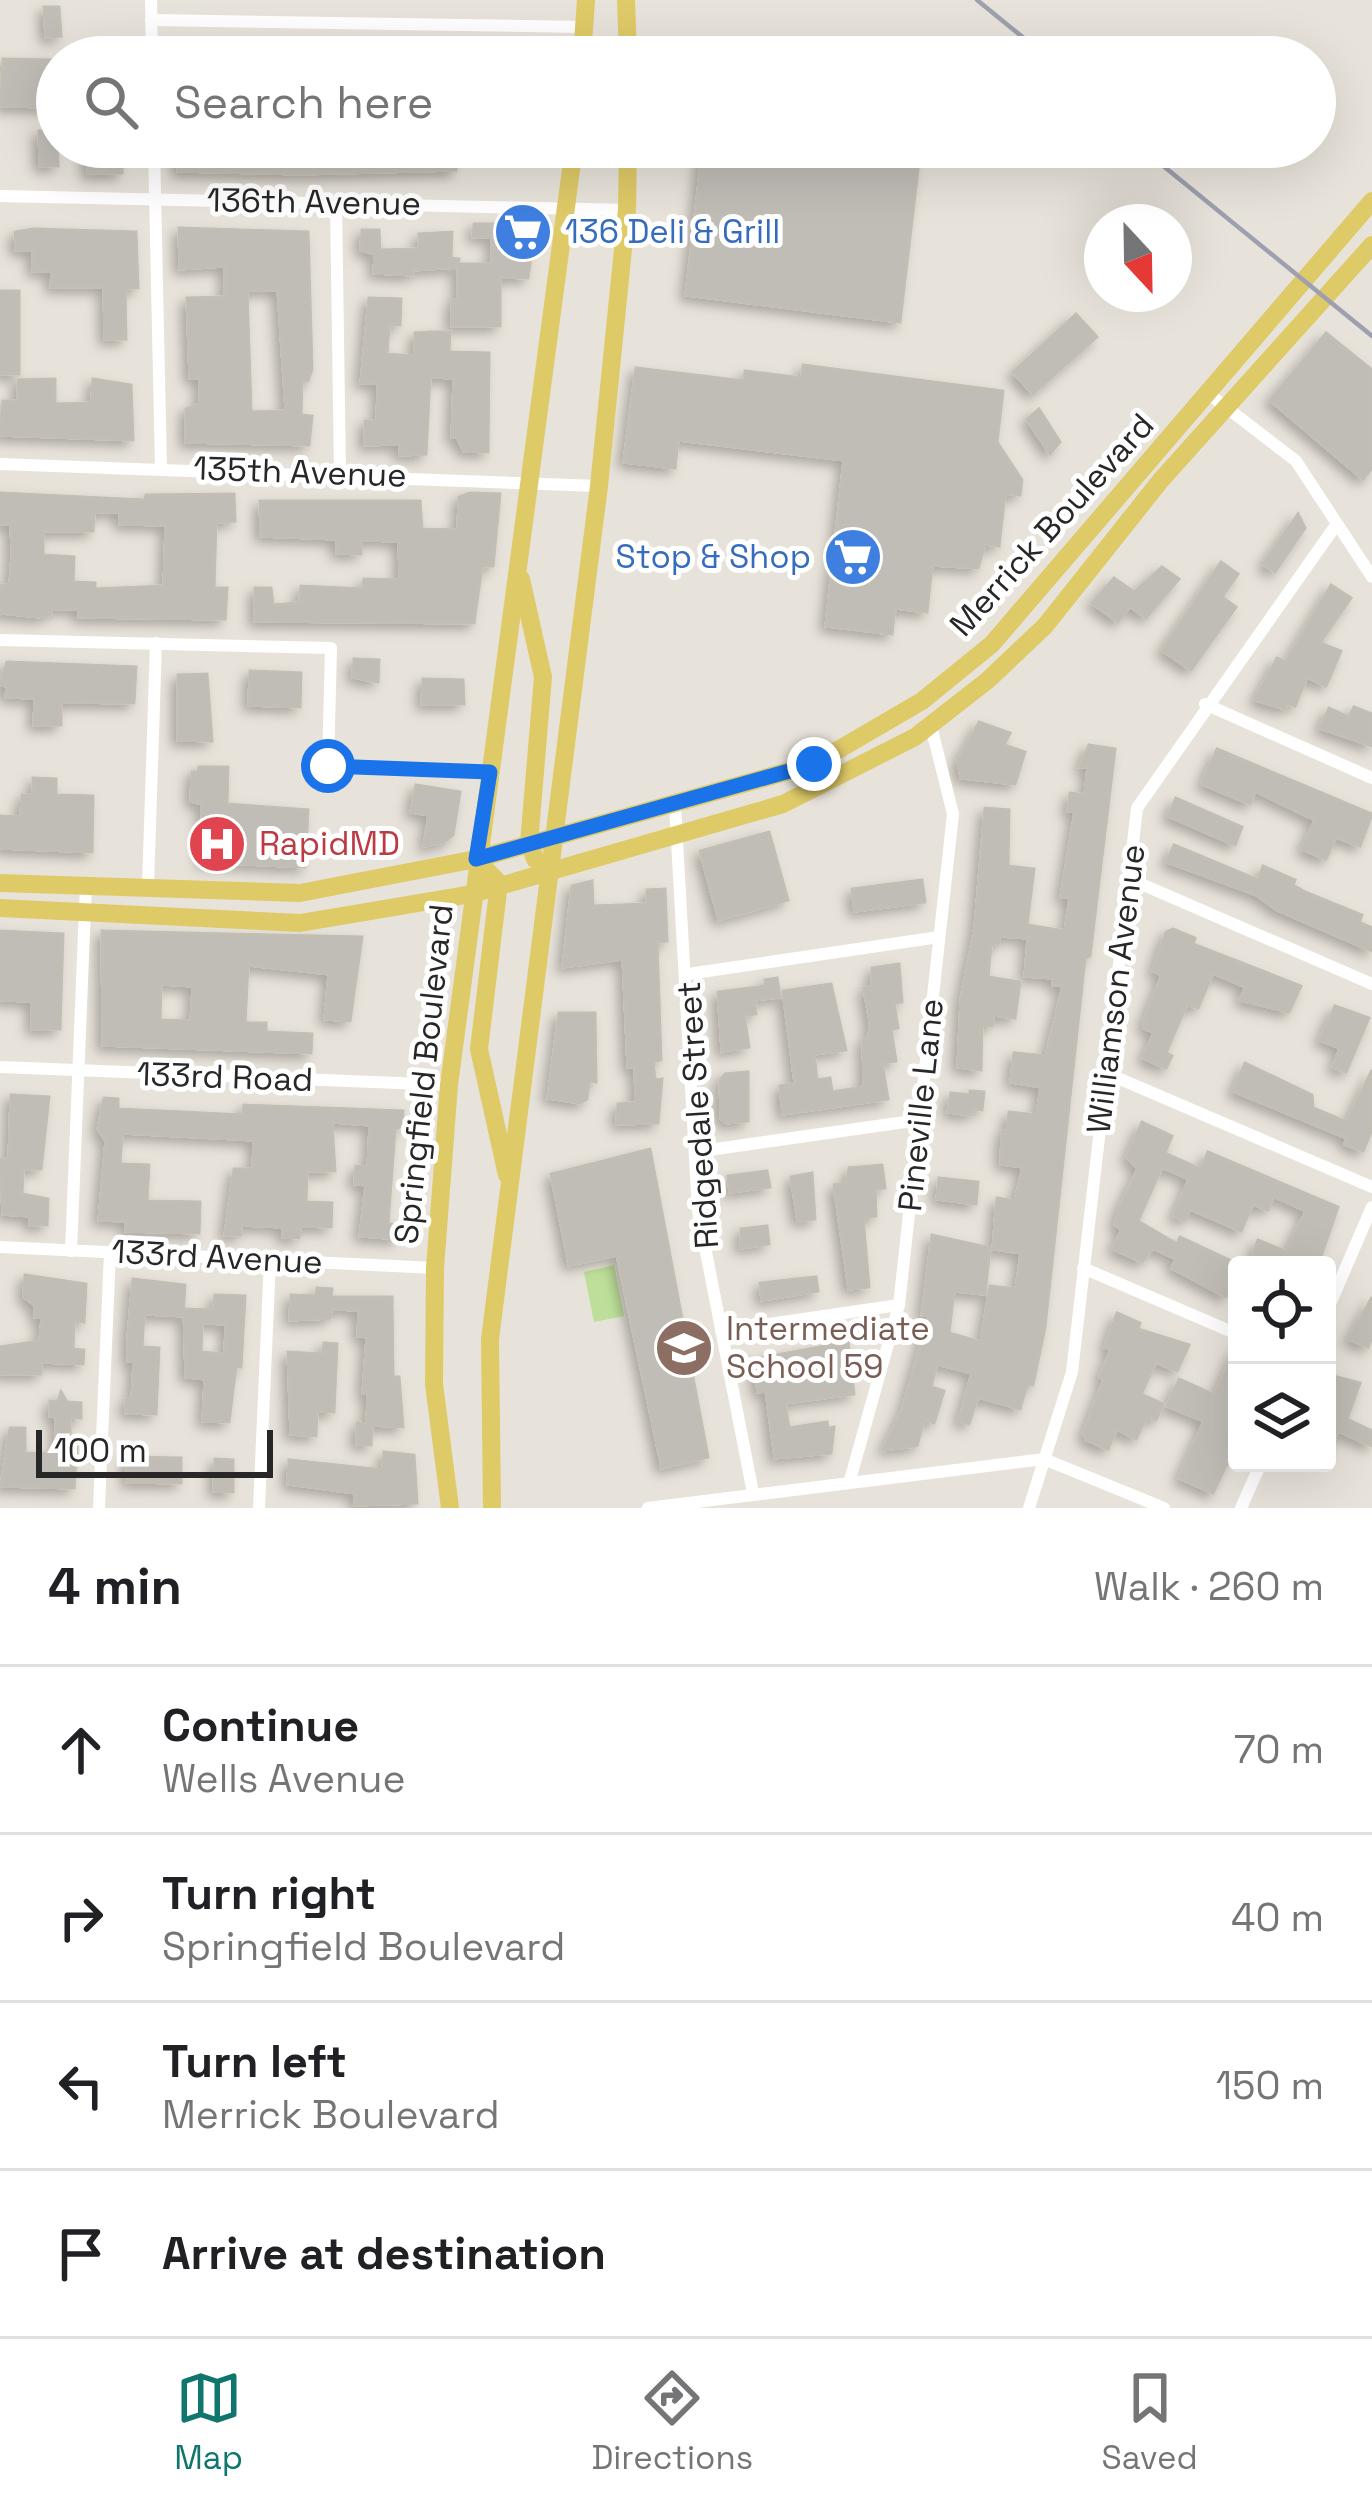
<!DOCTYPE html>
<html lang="en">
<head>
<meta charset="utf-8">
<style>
	:root { --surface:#fff; --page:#f6f6f6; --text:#202124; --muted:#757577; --line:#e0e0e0; --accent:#0f766e }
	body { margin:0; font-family:"Space Grotesk",sans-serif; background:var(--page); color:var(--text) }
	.controls { position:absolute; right:36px; bottom:36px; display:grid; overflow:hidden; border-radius:12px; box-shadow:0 12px 48px #0002 }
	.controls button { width:108px; height:108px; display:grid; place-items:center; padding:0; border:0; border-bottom:3px solid var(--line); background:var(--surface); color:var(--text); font:60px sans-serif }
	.compass { position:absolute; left:1084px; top:204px; width:108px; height:108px; border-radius:50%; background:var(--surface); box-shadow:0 12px 48px #0002; rotate:158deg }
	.scale { position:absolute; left:36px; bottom:30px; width:237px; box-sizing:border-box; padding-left:12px; border:6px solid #272727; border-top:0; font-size:33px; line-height:42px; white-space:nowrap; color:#272727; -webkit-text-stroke:9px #fff; paint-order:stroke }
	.stop { position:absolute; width:36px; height:36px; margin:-27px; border:9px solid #1a73e8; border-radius:50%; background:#fff }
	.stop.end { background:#1a73e8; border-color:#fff; box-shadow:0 3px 12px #0008 }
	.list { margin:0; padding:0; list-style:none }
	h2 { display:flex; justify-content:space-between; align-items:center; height:156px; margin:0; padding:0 48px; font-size:51px }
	h2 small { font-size:39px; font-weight:400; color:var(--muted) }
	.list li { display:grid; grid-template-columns:78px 1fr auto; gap:36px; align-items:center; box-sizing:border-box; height:168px; padding:0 48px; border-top:3px solid var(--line) }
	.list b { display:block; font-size:45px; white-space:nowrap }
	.list p { margin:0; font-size:39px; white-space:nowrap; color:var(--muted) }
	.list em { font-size:39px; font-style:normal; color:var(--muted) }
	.icon { flex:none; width:66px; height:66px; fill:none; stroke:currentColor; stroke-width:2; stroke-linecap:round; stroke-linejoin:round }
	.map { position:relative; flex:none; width:1372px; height:1508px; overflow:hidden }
	.search { position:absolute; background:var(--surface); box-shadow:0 12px 48px #0002; left:36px; right:36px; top:36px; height:132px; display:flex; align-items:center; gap:30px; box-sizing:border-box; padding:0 42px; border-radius:66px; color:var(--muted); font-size:45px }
	.sheet { height:828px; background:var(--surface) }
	nav { display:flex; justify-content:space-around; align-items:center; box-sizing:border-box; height:168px; border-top:3px solid var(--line); background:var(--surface); font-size:33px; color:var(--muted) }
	nav a { display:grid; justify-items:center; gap:6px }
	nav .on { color:var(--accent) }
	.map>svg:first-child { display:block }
	.pitch { fill:#bddf99 }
	.building { fill:#c0bdb7; stroke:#c3beb4; stroke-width:3; fill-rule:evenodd; filter:url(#shadow) }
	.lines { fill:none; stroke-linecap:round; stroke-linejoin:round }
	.street { stroke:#fff; stroke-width:12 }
	.primary { stroke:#dfca68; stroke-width:18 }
	.rail { stroke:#9e9faf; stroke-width:4.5 }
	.route { stroke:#1a73e8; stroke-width:15 }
	.labels { text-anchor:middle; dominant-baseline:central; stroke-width:10; stroke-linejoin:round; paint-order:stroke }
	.street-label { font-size:33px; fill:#272727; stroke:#fff }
	.shop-label { font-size:33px; fill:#366cbe; stroke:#fff; text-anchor:start }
	.health-label { font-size:33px; fill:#be3a42; stroke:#fff; text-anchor:start }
	.education-label { font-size:33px; fill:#785e54; stroke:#fff; text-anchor:start }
</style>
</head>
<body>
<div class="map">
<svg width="1372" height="1508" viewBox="0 0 1372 1508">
	<defs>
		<filter id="shadow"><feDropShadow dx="-5.5" dy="5.5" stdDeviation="6" flood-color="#0004"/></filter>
	</defs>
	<rect width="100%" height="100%" fill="#e8e3da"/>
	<polygon class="pitch" points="614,1265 624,1316 594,1322 584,1272"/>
	<g class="building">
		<polygon points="44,7 59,7 61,36 46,37"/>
		<polygon points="3,59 54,60 57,101 52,107 1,106"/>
		<polygon points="39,131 57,131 58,166 40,166"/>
		<rect x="88" y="147" width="34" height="26"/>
		<polygon points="178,147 455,147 457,150 456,170 301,174 178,171"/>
		<polygon points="703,147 816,147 919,161 900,322 686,295"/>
		<polygon points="474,224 535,224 528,278 500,277 500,326 452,326 452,300 458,300 458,267 413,270 413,275 374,273 375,254 361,250 362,230 379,230 380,250 419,249 419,234 452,232 451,258 459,259 458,264 492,264 492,237 473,237"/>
		<path d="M 179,228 L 308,232 L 312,369 L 308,381 L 302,381 L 301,415 L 312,416 L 309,445 L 186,442 L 186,409 L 200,404 L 200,378 L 190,378 L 187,298 L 225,297 L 225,266 L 180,269 ZM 247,290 L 278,290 L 286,411 L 251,412 Z"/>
		<polygon points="34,229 136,232 138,288 125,288 126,339 105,339 104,287 51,287 52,271 33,271 33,250 16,250 15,232"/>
		<rect x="0" y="291" width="19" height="83"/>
		<polygon points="369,298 401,299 400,325 389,325 387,354 415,356 415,333 431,332 450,332 449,352 489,353 488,452 464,451 457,437 452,437 454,378 430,377 426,454 400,455 400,444 365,445 365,421 377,421 378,383 361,383"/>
		<polygon points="1076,314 1097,337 1033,394 1013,372"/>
		<polygon points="1326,333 1372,370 1372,468 1363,479 1270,400"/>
		<polygon points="803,365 1003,391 997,442 1022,480 1020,495 1005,493 999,546 985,544 978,568 932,565 927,612 895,608 892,634 826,626 844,460 678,440 675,468 624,462 636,368 744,381 745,371 802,378"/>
		<polygon points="55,379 55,404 92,403 93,379 131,385 133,440 0,435 3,401 18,401 18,380"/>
		<polygon points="1039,409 1060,442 1050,454 1027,419"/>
		<path d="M 0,493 L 145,500 L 146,495 L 234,494 L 235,521 L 216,522 L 214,588 L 227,588 L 225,619 L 79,617 L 79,609 L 51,609 L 51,614 L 39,617 L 0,613 L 0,586 L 10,584 L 12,554 L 11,524 L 0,524 ZM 94,512 L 120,512 L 120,524 L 166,525 L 164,586 L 95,589 L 95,583 L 73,582 L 74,557 L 43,555 L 43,531 L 93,531 Z"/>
		<polygon points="470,493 500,494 493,566 482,566 474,623 255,621 255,588 271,588 273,605 300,603 301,586 363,589 364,579 400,580 399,541 361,540 361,554 337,553 337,539 261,536 260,501 420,501 422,529 458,530 459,497"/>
		<polygon points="1298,514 1305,528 1275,572 1263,564"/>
		<polygon points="1221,562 1238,574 1222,597 1236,607 1191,670 1162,650"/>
		<polygon points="1162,567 1179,579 1146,618 1130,606 1118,622 1092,603 1114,578 1134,592"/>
		<polygon points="1331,585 1351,598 1320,643 1341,651 1326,686 1307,677 1295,706 1287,703 1285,709 1255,700 1277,658 1286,662"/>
		<polygon points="354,659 379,660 378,682 353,677"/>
		<polygon points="7,662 136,667 134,703 61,702 61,725 34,725 35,698 6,697 7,686 0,685"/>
		<polygon points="250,671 301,673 300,707 249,705"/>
		<polygon points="207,674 212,741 178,740 178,675"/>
		<polygon points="423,679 463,680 464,704 422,704"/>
		<polygon points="1354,707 1372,714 1372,746 1320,728 1329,708 1349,717"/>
		<polygon points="979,722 1010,733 1004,745 1025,752 1015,784 961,778 958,761"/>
		<polygon points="1089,745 1115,749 1090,956 1085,958 1045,1327 1033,1385 1027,1384 1020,1409 978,1397 969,1424 959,1421 972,1373 937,1364 931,1387 944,1391 934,1423 924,1419 917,1446 883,1450 902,1411 929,1316 922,1315 932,1235 990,1248 985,1294 954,1291 949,1333 981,1342 990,1286 1016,1289 1021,1253 993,1249 997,1198 1015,1201 1023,1167 1001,1164 1002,1131 1007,1132 1009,1112 1037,1115 1041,1087 1011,1082 1014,1053 1046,1056 1063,986 1053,985 1053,978 1025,976 1028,938 1000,936 999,943 991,945 988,977 1020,982 1015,1018 993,1015 992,1026 982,1025 981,1070 958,1067 961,999 975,927 985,808 1009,810 1008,866 1034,869 1027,925 1065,931 1070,898 1061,897 1075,812 1068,811 1070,793 1085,795 1088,767 1080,767"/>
		<polygon points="1217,749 1372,814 1360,846 1336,837 1326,859 1316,855 1302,849 1315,820 1255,791 1250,804 1202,784"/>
		<polygon points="199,767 228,767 227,804 308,810 305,867 202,862 202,804 191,801 192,772 198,772"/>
		<polygon points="33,778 56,779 56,795 93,796 92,852 0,848 0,816 21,817 22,795 33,795"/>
		<polygon points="416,785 460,792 453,835 444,842 424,846 429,815 411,812"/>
		<polygon points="1176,798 1242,827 1235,845 1168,816"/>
		<polygon points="769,832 788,900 719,920 700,851"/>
		<polygon points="1174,845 1258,880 1263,866 1295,880 1293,885 1305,892 1362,915 1359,922 1372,928 1372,951 1277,910 1257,895 1167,862"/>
		<polygon points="922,880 925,902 855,911 852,889"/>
		<polygon points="592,881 593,906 647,904 647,890 665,889 667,941 657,942 661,1060 653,1061 655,1080 662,1079 658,1123 617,1124 618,1104 636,1103 635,1067 628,1067 623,959 563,967 572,886"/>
		<polygon points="1173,929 1195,938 1193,944 1301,986 1289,1012 1240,1000 1246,987 1213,973 1198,1008 1187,1004 1166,1053 1172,1056 1166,1068 1143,1058 1154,1033 1144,1028 1144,1021 1162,975 1153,971 1166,932"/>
		<polygon points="0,931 63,934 60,1029 32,1029 32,1001 0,1000"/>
		<path d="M 102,931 L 362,937 L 350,1021 L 325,1019 L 329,974 L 248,965 L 245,1023 L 266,1023 L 266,1032 L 312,1034 L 311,1053 L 103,1045 ZM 161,984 L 193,986 L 191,1021 L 160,1020 Z"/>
		<polygon points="899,964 902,1002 894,1003 898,1028 891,1029 896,1061 882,1063 888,1099 783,1114 780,1086 795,1083 783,991 831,984 846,1050 814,1054 817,1080 830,1078 832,1092 864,1087 863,1039 869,1038 870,1022 864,988 872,987 872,968"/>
		<polygon points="777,978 780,997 754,1000 756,1014 744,1015 749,1047 722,1051 718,992 766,986 765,980"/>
		<polygon points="1335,1006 1369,1018 1346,1072 1333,1067 1340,1048 1320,1040"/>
		<polygon points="559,1013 595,1013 596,1082 589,1081 587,1099 580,1103 548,1098"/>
		<polygon points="1245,1063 1312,1095 1313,1108 1347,1122 1372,1070 1372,1130 1363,1151 1345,1144 1347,1138 1233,1091"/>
		<polygon points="748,1072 748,1121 727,1123 721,1119 720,1080 725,1074"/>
		<polygon points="970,1091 984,1092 982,1110 971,1108 971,1115 948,1112 951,1093 970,1095"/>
		<polygon points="11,1095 49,1097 41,1169 23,1169 22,1194 48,1199 47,1225 30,1225 30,1216 3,1214 0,1159 9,1159"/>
		<polygon points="104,1098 118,1099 118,1109 183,1112 243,1115 244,1105 403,1111 402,1126 395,1129 388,1224 399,1225 398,1239 360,1236 366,1185 355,1184 356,1166 368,1167 370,1125 332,1122 335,1171 307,1171 306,1202 332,1203 331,1227 300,1226 299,1238 283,1237 283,1227 241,1225 241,1235 225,1235 234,1169 253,1169 254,1140 122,1133 120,1164 149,1165 147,1201 200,1202 199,1233 126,1231 126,1221 99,1220 106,1141 98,1129"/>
		<polygon points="1142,1122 1172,1136 1165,1153 1201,1169 1208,1152 1338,1207 1318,1265 1249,1265 1258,1240 1287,1252 1306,1211 1273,1196 1268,1210 1253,1204 1241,1231 1190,1209 1185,1220 1174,1216 1189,1179 1162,1167 1138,1221 1177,1244 1180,1237 1240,1265 1226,1297 1172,1268 1176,1259 1153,1248 1142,1262 1113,1249 1122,1229 1115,1225 1120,1207 1138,1169 1127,1157"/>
		<polygon points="650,1149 708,1457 662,1468 617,1255 569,1265 551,1174"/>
		<polygon points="882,1165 885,1188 875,1189 876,1216 863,1218 869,1287 849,1289 834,1185 847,1183 849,1168"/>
		<polygon points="767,1171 770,1187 730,1192 728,1176"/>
		<polygon points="812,1173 815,1219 798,1221 791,1177"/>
		<polygon points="939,1178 978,1182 976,1204 937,1199"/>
		<polygon points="767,1226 769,1244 741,1248 741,1229"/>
		<polygon points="25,1275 86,1284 84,1322 74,1321 73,1349 84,1350 83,1364 41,1362 41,1374 0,1374 0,1347 40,1341 42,1317 35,1317 35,1305 24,1297"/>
		<polygon points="816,1277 818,1291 762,1300 760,1283"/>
		<polygon points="133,1279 185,1285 183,1316 144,1314 142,1347 159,1348 156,1414 126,1413 126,1399 132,1399 134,1361 128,1361 128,1337"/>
		<polygon points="317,1288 332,1289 331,1297 392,1297 393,1377 399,1377 403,1427 372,1425 371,1445 357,1444 357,1423 367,1424 368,1393 363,1393 367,1337 358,1336 359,1310 331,1309 330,1318 290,1320 291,1295 316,1296"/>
		<path d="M 215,1295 L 245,1296 L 241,1367 L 236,1366 L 229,1422 L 203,1421 L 205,1379 L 186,1377 L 184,1309 L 214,1310 ZM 202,1323 L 226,1324 L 225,1354 L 201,1352 Z"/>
		<polygon points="1372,1297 1372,1338 1368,1347 1349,1339"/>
		<polygon points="1117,1313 1140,1323 1138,1329 1189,1345 1177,1371 1156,1362 1141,1394 1163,1404 1156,1420 1147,1416 1136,1439 1117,1429 1108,1449 1086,1440 1084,1433 1104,1379 1100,1377 1111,1349 1105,1347"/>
		<polygon points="848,1342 854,1394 785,1403 789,1428 827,1422 828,1428 834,1427 831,1453 775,1458 766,1391 758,1392 754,1359"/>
		<polygon points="324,1343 337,1344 334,1412 317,1411 316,1436 291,1434 288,1352 323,1354"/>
		<polygon points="1237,1345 1237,1443 1213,1493 1179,1478 1204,1421 1167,1406 1179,1379 1215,1395"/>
		<polygon points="1333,1376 1360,1383 1347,1419 1372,1431 1372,1446 1338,1431 1327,1457 1327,1390"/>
		<polygon points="61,1392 67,1402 81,1403 81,1418 70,1417 70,1447 77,1447 74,1488 1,1486 10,1428 25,1428 25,1453 56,1454 56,1417 50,1416 50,1401 58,1402"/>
		<polygon points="384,1452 414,1455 417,1503 355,1505 355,1493 288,1484 289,1460 383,1470"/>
		<polygon points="127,1457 181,1458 181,1483 127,1482"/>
		<polygon points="215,1459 233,1460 233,1492 214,1491"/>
	</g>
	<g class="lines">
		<g class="street">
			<polyline points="151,0 152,57"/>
			<polyline points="151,20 585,27"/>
			<polyline points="154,147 161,468"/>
			<polyline points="0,196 627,210"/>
			<polyline points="336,202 340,473"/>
			<polyline points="1209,394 1296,461 1372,577"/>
			<polyline points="0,464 599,486"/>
			<polyline points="0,640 331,648 328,766 490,772"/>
			<polyline points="1205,704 1372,778"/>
			<polyline points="675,806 698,1211 753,1493"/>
			<polyline points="1132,880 1372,984"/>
			<polyline points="148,886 156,643"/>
			<polyline points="688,974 939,937"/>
			<polyline points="0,1067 449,1085"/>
			<polyline points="1106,1073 1372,1187"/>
			<polyline points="695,1152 919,1120"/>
			<polyline points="0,1247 435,1268"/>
			<polyline points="71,1251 86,884"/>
			<polyline points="1083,1268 1237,1334"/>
			<polyline points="1327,1311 1372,1207"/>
			<polyline points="721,1331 899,1305"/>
			<polyline points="850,1480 899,1305 953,814 931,726"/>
			<polyline points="99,1508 110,1252"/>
			<polyline points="259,1508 270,1260"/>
			<polyline points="648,1508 1044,1459 1164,1508"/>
			<polyline points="1029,1508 1072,1372 1137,808 1336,525"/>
			<polyline points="1241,1508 1261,1463"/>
		</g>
		<g class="primary">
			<polyline points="626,0 628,57"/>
			<polyline points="582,57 586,0"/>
			<polyline points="521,579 543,677 529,843 535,859 548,868"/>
			<polyline points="476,859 499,883 479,1049 507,1175"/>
			<polyline points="0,883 300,893 476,859 814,764 922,701 992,644 1372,201"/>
			<polyline points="0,908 300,923 472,894 783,804 915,737 988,680 1045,626 1161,480 1372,245"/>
			<polyline points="450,1508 434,1384 435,1268 449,1085 574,147"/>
			<polyline points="492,1508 490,1339 599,486 627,210 628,147"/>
		</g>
		<g class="rail">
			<polyline points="977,0 1047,57"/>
			<polyline points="1140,147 1372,336"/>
		</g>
	</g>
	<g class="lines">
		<polyline class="route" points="328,766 490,772 476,859 814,764"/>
	</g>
	<defs>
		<g id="supermarket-disc" transform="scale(3)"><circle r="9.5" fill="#3f7fe0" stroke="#fff"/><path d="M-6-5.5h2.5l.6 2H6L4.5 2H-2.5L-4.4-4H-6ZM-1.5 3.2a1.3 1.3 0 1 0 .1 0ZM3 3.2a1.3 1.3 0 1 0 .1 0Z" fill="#fff"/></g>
		<g id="hospital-disc" transform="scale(3)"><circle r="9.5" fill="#e0444e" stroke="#fff"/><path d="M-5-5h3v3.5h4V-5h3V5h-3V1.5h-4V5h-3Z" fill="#fff"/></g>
		<g id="school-disc" transform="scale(3)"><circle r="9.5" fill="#8d6e63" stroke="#fff"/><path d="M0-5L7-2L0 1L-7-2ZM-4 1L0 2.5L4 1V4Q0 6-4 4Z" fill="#fff"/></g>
	</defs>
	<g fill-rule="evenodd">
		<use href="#supermarket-disc" x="523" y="232"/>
		<use href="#supermarket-disc" x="853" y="557"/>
		<use href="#hospital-disc" x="217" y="844"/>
		<use href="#school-disc" x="684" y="1348"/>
	</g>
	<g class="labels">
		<g class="street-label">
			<text transform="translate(314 202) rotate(1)">136th Avenue</text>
			<text transform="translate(300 472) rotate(2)">135th Avenue</text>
			<text transform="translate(1052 525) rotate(-48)">Merrick Boulevard</text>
			<text transform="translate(1116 989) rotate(-83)">Williamson Avenue</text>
			<text transform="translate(424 1074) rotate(-84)">Springfield Boulevard</text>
			<text transform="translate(225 1077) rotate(2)">133rd Road</text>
			<text transform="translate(921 1105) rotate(-84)">Pineville Lane</text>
			<text transform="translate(698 1115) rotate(-94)">Ridgedale Street</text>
			<text transform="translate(217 1257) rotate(3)">133rd Avenue</text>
		</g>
		<g class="shop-label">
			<text x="565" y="232">136 Deli &amp; Grill</text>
			<text x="811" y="557" text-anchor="end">Stop &amp; Shop</text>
		</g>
		<g class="health-label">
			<text x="259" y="844">RapidMD</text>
		</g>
		<g class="education-label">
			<text x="726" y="1329">Intermediate<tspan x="726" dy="38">School 59</tspan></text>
		</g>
	</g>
</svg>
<div class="controls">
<button><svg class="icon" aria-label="locate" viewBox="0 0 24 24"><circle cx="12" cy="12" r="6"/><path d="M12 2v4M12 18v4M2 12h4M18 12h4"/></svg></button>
<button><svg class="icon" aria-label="layers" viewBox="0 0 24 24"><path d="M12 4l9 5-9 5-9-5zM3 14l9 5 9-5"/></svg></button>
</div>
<svg class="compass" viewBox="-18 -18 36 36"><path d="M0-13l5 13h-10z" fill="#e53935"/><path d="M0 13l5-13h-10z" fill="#757577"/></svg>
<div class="scale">100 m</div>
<div class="stop" style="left:328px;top:766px"></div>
<div class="stop end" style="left:814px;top:764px"></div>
<div class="search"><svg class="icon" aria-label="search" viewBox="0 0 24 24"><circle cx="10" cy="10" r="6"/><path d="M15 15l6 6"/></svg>Search here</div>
</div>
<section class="sheet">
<h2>4 min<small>Walk · 260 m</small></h2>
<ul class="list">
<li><svg class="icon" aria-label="ahead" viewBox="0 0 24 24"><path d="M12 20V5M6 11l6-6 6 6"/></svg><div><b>Continue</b><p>Wells Avenue</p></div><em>70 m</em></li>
<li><svg class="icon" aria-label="right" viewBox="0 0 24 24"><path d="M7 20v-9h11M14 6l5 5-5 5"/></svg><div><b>Turn right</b><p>Springfield Boulevard</p></div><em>40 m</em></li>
<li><svg class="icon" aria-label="left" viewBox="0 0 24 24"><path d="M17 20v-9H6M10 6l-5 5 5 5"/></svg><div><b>Turn left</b><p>Merrick Boulevard</p></div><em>150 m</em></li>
<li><svg class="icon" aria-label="arrive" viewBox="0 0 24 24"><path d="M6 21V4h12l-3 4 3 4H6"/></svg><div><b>Arrive at destination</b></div></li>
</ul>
</section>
<nav>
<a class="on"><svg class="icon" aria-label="map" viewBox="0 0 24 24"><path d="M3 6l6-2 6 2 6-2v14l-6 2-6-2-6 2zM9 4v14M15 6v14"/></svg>Map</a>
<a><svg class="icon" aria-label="directions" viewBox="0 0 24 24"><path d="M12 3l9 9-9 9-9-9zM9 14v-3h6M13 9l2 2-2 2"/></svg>Directions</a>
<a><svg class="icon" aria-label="saved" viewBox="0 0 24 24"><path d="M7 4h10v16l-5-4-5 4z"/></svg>Saved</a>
</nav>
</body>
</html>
